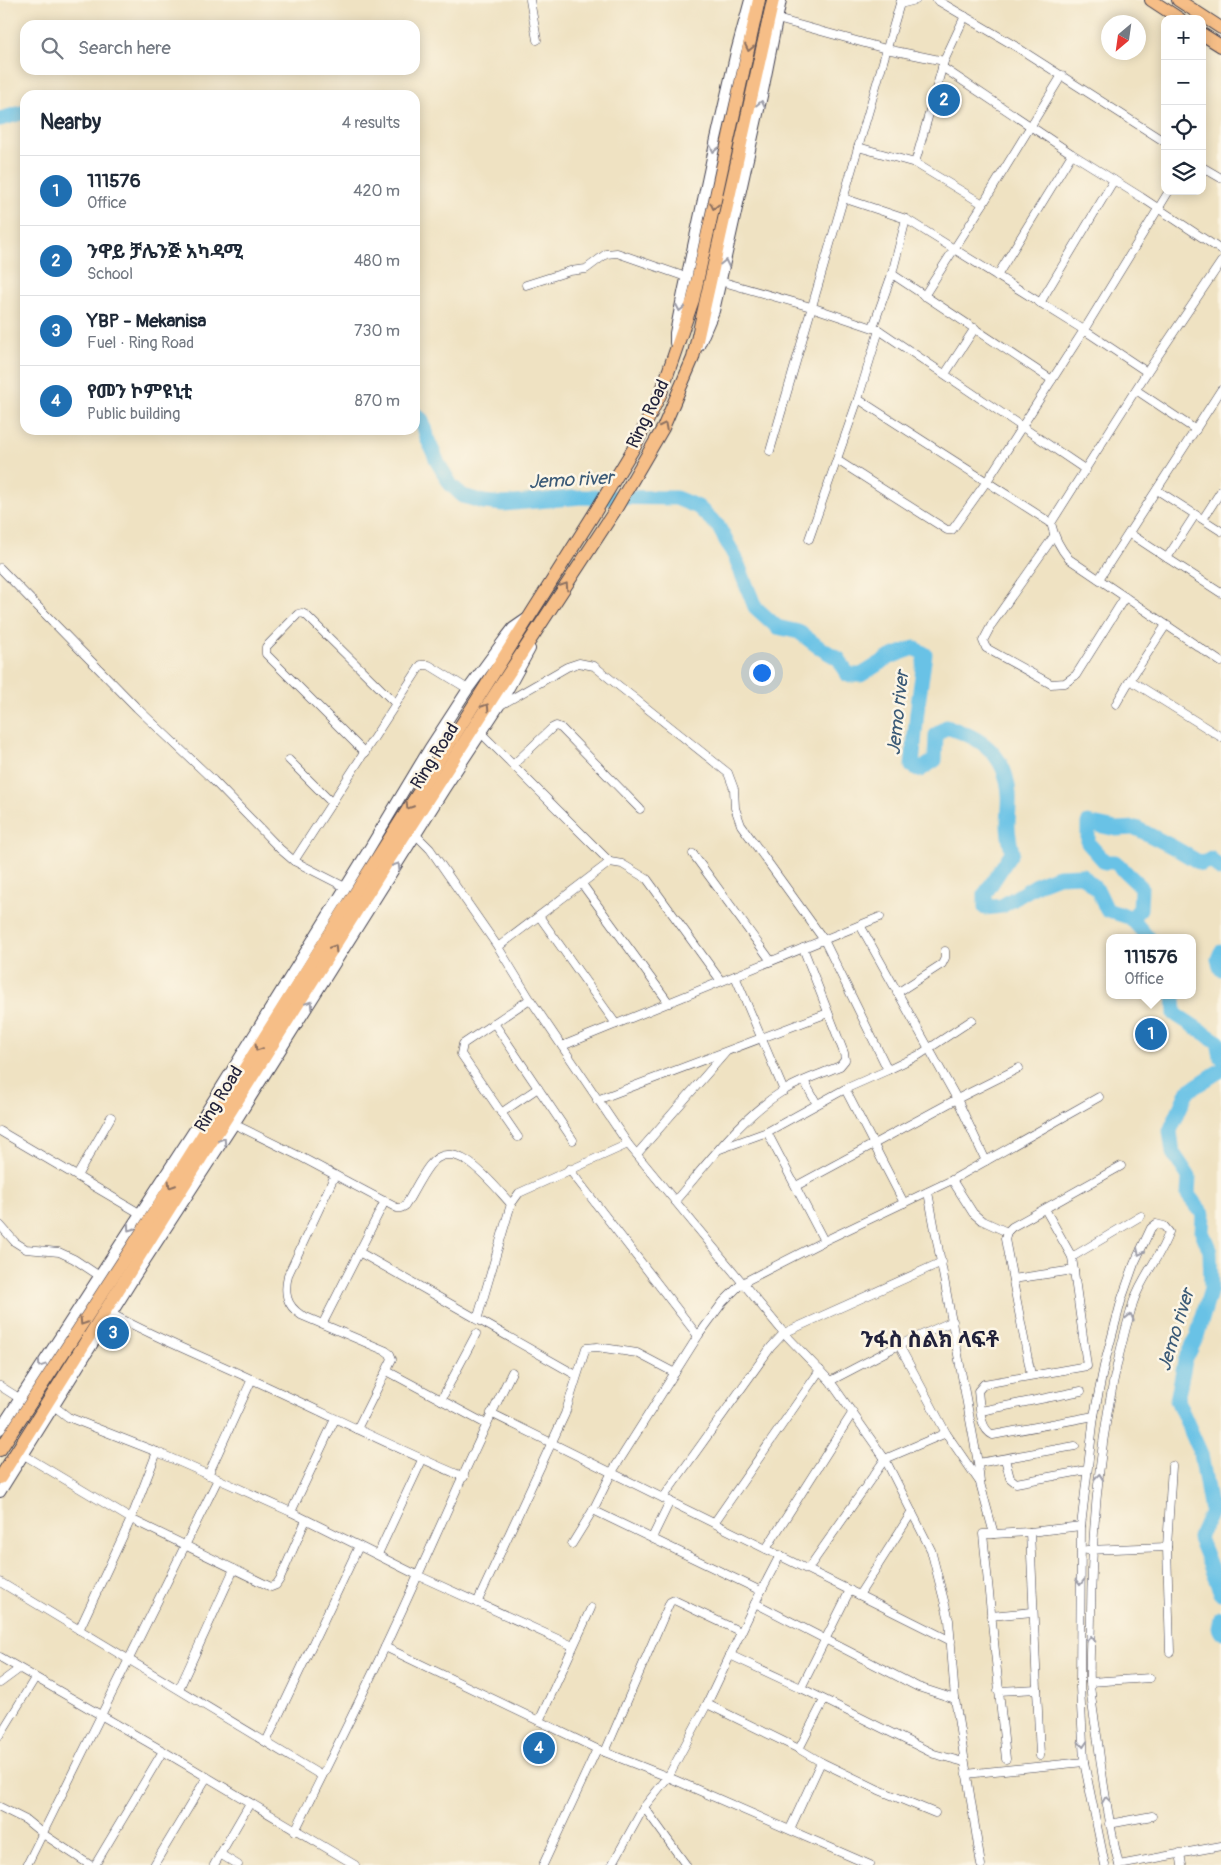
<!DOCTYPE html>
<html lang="en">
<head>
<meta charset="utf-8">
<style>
	:root { --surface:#fff; --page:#f6f6f7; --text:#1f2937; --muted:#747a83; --line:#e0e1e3; --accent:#1f6fb2 }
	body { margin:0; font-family:Pangolin,"Noto Sans Ethiopic",sans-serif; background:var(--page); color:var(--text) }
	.controls { position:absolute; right:15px; top:15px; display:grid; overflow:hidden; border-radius:10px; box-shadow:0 2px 12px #0003 }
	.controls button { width:45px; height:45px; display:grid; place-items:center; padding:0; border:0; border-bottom:1px solid var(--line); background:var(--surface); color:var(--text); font:25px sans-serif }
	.compass { position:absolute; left:1101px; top:15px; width:45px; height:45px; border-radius:50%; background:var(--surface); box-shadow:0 2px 12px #0003; rotate:209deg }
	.you { position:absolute; left:761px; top:672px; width:18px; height:18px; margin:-12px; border:4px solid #fff; border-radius:50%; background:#1a73e8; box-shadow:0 0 0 8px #1a73e833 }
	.badge { display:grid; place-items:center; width:32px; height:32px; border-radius:50%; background:var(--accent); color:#fff; font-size:16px; font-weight:700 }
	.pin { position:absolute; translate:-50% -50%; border:2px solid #fff; box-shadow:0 1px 5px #0006 }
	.popup { position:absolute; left:1106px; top:934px; width:90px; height:65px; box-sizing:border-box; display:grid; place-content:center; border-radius:10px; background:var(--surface); filter:drop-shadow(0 1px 4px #0005); font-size:16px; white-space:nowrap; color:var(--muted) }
	.popup b { font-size:19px; color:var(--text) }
	.popup::after { content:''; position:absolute; left:50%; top:100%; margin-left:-10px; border:10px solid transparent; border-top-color:var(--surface) }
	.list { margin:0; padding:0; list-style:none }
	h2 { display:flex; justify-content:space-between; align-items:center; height:65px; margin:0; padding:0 20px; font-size:21px }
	h2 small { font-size:16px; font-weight:400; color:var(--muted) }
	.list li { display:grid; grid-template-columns:32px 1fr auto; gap:15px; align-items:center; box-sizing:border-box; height:70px; padding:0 20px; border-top:1px solid var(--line) }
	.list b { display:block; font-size:19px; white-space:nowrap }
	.list p { margin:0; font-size:16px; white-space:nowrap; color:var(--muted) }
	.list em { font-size:16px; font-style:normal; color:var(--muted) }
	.icon { flex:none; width:28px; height:28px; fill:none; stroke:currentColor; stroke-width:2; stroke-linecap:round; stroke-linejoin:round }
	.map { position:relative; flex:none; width:1221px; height:1865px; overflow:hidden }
	.search { position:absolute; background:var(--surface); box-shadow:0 2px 12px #0003; left:20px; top:20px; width:400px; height:55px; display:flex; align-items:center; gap:12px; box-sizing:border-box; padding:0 18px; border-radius:15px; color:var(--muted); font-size:19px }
	.panel { position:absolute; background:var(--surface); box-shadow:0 2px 12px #0003; left:20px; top:90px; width:400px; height:345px; border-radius:15px }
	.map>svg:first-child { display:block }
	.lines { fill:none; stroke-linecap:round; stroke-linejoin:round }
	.river { stroke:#69c2e6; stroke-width:15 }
	.minor-casing { stroke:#413f4f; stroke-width:9 }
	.tertiary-casing { stroke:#413f4f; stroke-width:12 }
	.primary-casing { stroke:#413f4f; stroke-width:14 }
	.trunk-casing { stroke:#413f4f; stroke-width:14 }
	.minor { stroke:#fff; stroke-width:8 }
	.tertiary { stroke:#fff; stroke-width:10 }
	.primary { stroke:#f6be87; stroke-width:12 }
	.trunk { stroke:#f6be87; stroke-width:12 }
	.oneway { stroke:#8c7061 }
	.oneway2 { stroke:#9c9ca7 }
	.labels { text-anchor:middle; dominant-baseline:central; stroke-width:5; stroke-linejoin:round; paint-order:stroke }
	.street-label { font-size:18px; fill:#22223b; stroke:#fcf5e5 }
	.water-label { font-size:19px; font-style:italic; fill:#3b5a77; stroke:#fcf5e5 }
	.district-label { font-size:22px; font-weight:bold; fill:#22223b; stroke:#fcf5e5 }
</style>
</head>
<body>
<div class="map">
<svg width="1221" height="1865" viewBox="0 0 1221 1865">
	<rect width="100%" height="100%" fill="#fcf5e5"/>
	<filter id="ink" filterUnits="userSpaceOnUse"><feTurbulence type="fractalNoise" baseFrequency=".02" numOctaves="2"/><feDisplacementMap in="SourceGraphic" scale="10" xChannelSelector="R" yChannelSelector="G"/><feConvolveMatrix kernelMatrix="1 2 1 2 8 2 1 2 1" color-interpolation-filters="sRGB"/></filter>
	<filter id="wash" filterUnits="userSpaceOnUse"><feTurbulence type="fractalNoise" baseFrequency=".0096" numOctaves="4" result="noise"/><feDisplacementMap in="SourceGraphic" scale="20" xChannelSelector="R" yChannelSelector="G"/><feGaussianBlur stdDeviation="1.12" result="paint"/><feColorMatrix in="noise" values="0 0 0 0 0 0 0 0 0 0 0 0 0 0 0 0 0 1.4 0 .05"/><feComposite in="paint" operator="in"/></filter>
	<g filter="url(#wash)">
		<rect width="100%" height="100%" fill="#efe2c2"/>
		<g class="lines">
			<g class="river">
				<polyline points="0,119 25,112"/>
				<path d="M 415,414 L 422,420 L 427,438 L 438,463 L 451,485 L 463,496 L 484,502 L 503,504 L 582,497 L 676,498 L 698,507 L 718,526 L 735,557 L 755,607 L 777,627 L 799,632 L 820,648 L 839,659 L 848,675 L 861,675 L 890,657 L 914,648 L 925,654 L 917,712 L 912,766 L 920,770 L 935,760 L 936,735 L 946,727 C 982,737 1006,755 1009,794 C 1010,804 1008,815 1008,825 C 1008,834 1010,843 1012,852 L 985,894 L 985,908 L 1002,906 L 1040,883 L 1058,876 L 1082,875 L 1098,891 L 1107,910 L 1131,918 L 1148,938"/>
				<polyline points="1131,918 1140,909 1141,887 1115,862 1105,862 1088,843 1088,823 1116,829 1136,828 1175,848 1202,864 1211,859 1221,870"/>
				<polyline points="1221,952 1218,959 1221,969"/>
				<polyline points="1174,995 1175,1014 1218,1042 1221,1057"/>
				<polyline points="1221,1070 1187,1092 1170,1131 1173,1153 1189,1177 1188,1195 1203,1214 1202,1232 1210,1251 1211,1289 1197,1336 1185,1361 1177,1400 1201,1454 1211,1512 1199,1538 1221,1593"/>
				<polyline points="1221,1618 1219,1628 1221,1632"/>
			</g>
		</g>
	</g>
	<g filter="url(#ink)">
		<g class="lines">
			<g class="minor-casing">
				<g id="minor">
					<polyline points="530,0 537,40"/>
					<polyline points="937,0 1015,46 1165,142"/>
					<polyline points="900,4 916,0"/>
					<polyline points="777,19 886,49 944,61"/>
					<polyline points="942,67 1072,154 1141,197 1221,250"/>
					<polyline points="858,147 915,163 983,204"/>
					<polyline points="915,163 944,61 965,16"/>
					<polyline points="1202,167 1221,178"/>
					<polyline points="843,198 906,219 1084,330 1147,372"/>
					<path d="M 1221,262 L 1147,372 L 1051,523 C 1054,537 1059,547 1069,559 L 1221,662"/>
					<polyline points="892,274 1052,380"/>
					<polyline points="997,276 1072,154"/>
					<polyline points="720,281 811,307 879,330 1086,470"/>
					<polyline points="526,285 570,271 586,269 606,254 617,253 686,277"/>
					<polyline points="924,296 983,204 1062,75"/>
					<polyline points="1040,303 1114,180"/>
					<polyline points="873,327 892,274 906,219"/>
					<polyline points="945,374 975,328"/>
					<polyline points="1136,390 1196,430"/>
					<polyline points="858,399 1051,523"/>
					<polyline points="770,451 901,0"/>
					<polyline points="837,460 947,530 952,530 987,481 1084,330 1169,191"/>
					<polyline points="1157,490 1221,531"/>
					<polyline points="1195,515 1167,558 1221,593"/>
					<polyline points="1203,519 1221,491"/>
					<polyline points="1129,533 1167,558"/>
					<polyline points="1054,536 992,624 983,641 986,648 1051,684 1065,683 1076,675 1125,597"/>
					<polyline points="809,539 858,399 879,330"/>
					<polyline points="0,568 137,708 213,780 280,849 294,861 345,887"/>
					<polyline points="1099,579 1221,390"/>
					<polyline points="1166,625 1130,680 1221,737"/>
					<polyline points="1116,704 1130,680"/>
					<polyline points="499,706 567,667 579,663 594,666 728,773 734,789 735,808 741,825 824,940 888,1070 845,1089 767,1132 720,1149"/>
					<polyline points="481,733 610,862 622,864 647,879 721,981"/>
					<polyline points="365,753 266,654 266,647 298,614 302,613 306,615 396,704"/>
					<polyline points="289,760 332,803"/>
					<polyline points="514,764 552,728 556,726 561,728 640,809"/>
					<polyline points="412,831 430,849 498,947 530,999 628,1144 784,1333 830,1381 885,1459 931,1550 949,1620 955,1699 981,1865"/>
					<polyline points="693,854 771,961"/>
					<polyline points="294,861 421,665 429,665 468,689"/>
					<polyline points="582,884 669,1003"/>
					<polyline points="539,916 616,1024"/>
					<polyline points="860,925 957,1099 986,1161"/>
					<polyline points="498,947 610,862"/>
					<polyline points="735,976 784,1091"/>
					<polyline points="897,993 942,964 945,958 945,951"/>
					<polyline points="494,1023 573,1140"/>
					<polyline points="562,1046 880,917"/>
					<polyline points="888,1070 919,1055 972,1020"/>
					<polyline points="804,1081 817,1104"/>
					<polyline points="845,1089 904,1203"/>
					<polyline points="597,1100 828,1013"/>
					<polyline points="501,1113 538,1088"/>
					<path d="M 234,1124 L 299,1156 L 397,1208 L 401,1208 L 405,1206 C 413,1193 420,1178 429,1166 C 455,1132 493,1185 511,1204"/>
					<polyline points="0,1131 141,1214"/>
					<polyline points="767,1132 824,1241"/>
					<polyline points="518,1137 461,1054 463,1044 530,999"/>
					<polyline points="637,1154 726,1052"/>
					<polyline points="569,1169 698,1336"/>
					<path d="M 335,1175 L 288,1275 C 284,1293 286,1305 301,1315 L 386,1351 L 390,1354 L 392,1359 L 357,1429"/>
					<polyline points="77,1176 111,1117"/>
					<polyline points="952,1180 973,1213 981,1220 1007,1232"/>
					<polyline points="796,1186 957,1099 1019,1068"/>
					<polyline points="928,1192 978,1463 980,1483 994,1534 983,1534 1006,1759"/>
					<path d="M 675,1201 C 708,1163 740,1118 783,1091 C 801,1080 821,1074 840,1066 L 845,1060 L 844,1053 L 803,948"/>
					<path d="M 1045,1209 L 1072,1257 L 1087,1366 L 984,1384 L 978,1391 C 980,1405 979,1429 993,1435 L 1094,1416"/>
					<polyline points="0,1225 15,1242 26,1249 59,1252 74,1259 98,1275"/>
					<polyline points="359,1252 576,1375"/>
					<polyline points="1072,1257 1141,1216"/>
					<polyline points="1013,1279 1074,1270"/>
					<path d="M 112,1314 C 158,1339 206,1358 253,1380 C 323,1412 392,1447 464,1477"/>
					<polyline points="477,1320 511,1204 519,1193 628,1144"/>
					<polyline points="323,1323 385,1201"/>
					<polyline points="387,1371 486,1424"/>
					<polyline points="1031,1375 1005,1239 1007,1232 1012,1227 1121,1166"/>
					<polyline points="830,1381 899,1345 953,1321"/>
					<polyline points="0,1386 19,1398"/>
					<polyline points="441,1400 476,1334"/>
					<polyline points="54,1406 68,1417 157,1452 218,1479 291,1512 417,1575 573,1646"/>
					<polyline points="981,1411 1081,1391"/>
					<polyline points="491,1413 859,1595 912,1512"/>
					<polyline points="946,1433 979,1481"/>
					<polyline points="24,1455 131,1519 271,1587 276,1585 280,1579 306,1520"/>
					<polyline points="1005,1459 1010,1478 1016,1483 1087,1470"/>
					<polyline points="978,1463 1075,1446"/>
					<polyline points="208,1475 252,1379"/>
					<polyline points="663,1498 771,1347 784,1333 942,1262"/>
					<polyline points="593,1510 761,1591"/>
					<polyline points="291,1512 335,1419"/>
					<polyline points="714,1523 820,1370"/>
					<polyline points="1030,1532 1081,1526"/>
					<polyline points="994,1534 1030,1532 1040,1756"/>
					<polyline points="652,1538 670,1501"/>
					<polyline points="572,1544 593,1510 612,1472 698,1336 723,1302 742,1283 824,1241 952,1180 1099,1097"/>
					<polyline points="766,1549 853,1412"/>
					<polyline points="1087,1550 1167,1547"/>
					<polyline points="378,1554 422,1460"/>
					<polyline points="808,1569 885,1459 946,1433 899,1345"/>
					<polyline points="0,1582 322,1776"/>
					<polyline points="859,1595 951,1641"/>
					<polyline points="477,1603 565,1414 586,1348 597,1347 637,1353 675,1373"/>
					<polyline points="755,1603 918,1687 955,1699"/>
					<polyline points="991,1616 1032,1612"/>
					<polyline points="79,1630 131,1519 157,1452"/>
					<polyline points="385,1647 597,1749 668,1777 870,1865"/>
					<polyline points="1170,1652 1167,1547 1172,1466"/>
					<polyline points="730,1655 801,1688 934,1754 964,1762"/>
					<polyline points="0,1657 163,1751 355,1865"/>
					<polyline points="1090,1682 1150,1678"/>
					<polyline points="0,1683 19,1669"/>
					<polyline points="801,1688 850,1590"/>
					<polyline points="179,1689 234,1569"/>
					<polyline points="998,1691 1037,1689"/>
					<polyline points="707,1704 799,1749 821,1762 879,1790 935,1813"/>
					<polyline points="539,1721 591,1608"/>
					<polyline points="0,1735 35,1678"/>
					<polyline points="266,1742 359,1546"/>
					<polyline points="799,1749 824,1700"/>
					<polyline points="605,1752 670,1602 674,1600 741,1632"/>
					<polyline points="966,1774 1084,1762"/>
					<polyline points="0,1807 26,1820 43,1834 90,1865"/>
					<polyline points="644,1807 686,1865"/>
					<polyline points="1109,1824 1152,1816"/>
					<polyline points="790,1829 821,1762"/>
					<path d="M 295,1831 C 325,1770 356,1709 385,1647 C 428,1556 467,1462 512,1372"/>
					<polyline points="1180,1853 1182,1865"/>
					<polyline points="220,1854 238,1865"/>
					<polyline points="27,1865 218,1479"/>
					<polyline points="95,1865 163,1751"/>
					<polyline points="154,1865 207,1777"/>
					<polyline points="214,1865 250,1803"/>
					<polyline points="543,1865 597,1749"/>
					<polyline points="612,1865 644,1807 668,1777 707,1704 755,1603 780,1555"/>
					<path d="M 1105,1865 L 1084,1762 L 1080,1687 L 1081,1526 L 1094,1416 L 1104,1366 L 1122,1298 L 1134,1264 L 1151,1228 L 1156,1224 L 1164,1226 L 1169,1232 C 1161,1257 1141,1277 1133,1303 C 1103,1403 1092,1509 1091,1613 C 1091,1636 1089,1659 1090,1682 C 1091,1702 1095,1722 1098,1742 C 1103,1783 1109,1824 1119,1865"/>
					<polyline points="1119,1865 1221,1846"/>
				</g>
			</g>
			<g class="tertiary-casing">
				<g id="tertiary">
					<polyline points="675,343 675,333 683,293 716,139 736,52 750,0"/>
					<polyline points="699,346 714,311 762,96 781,0"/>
					<polyline points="0,1429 204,1115 366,854 429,749 468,689 506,637 513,628 526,619"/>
					<polyline points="0,1492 135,1276 234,1124 445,788 499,706 530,649"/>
				</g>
			</g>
			<g class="primary-casing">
				<g id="primary">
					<polyline points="1151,0 1180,19"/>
					<polyline points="1178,0 1221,28"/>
					<polyline points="1202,34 1221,46"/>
				</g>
			</g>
			<g class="trunk-casing">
				<g id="trunk">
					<polyline points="0,1450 136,1241 594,514 635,446 661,393 693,300 759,0"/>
					<polyline points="0,1478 379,875 497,691 614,512 663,428 693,358 773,0"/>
				</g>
			</g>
			<use href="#minor" class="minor"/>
			<use href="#tertiary" class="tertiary"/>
			<use href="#primary" class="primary"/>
			<use href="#trunk" class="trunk"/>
		</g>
		<defs><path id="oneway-chevron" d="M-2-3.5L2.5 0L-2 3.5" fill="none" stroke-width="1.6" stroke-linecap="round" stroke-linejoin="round" transform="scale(1.25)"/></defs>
		<g class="oneway">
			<use href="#oneway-chevron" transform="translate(749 48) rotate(102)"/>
			<use href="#oneway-chevron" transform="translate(714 206) rotate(102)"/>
			<use href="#oneway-chevron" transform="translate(664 426) rotate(-63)"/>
			<use href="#oneway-chevron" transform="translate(565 586) rotate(-57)"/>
			<use href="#oneway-chevron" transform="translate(486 707) rotate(-58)"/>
			<use href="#oneway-chevron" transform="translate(409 806) rotate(122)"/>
			<use href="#oneway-chevron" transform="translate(334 948) rotate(-58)"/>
			<use href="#oneway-chevron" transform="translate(258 1048) rotate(122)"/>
			<use href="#oneway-chevron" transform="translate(171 1185) rotate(122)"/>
			<use href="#oneway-chevron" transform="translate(83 1322) rotate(123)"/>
		</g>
		<g class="oneway2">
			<use href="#oneway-chevron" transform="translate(761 104) rotate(-77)"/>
			<use href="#oneway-chevron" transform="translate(714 149) rotate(102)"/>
			<use href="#oneway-chevron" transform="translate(725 263) rotate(-77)"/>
			<use href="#oneway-chevron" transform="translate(680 308) rotate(101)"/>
			<use href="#oneway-chevron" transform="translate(397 866) rotate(-58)"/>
			<use href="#oneway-chevron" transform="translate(310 1004) rotate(-56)"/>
			<use href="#oneway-chevron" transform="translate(223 1141) rotate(-57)"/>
			<use href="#oneway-chevron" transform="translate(130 1228) rotate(125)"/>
			<use href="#oneway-chevron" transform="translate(1140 1252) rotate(115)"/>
			<use href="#oneway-chevron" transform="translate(1130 1317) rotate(-76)"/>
			<use href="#oneway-chevron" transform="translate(41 1364) rotate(124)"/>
			<use href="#oneway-chevron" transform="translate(1099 1477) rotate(-84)"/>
			<use href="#oneway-chevron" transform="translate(1080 1582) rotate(90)"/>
			<use href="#oneway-chevron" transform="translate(1091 1639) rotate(-89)"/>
			<use href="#oneway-chevron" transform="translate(1083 1744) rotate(86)"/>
			<use href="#oneway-chevron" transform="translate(1106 1800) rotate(-98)"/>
		</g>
	</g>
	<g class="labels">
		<g class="street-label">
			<text transform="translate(648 414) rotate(-64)">Ring Road</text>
			<text transform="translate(435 756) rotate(-58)">Ring Road</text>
			<text transform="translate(219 1099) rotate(-58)">Ring Road</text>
		</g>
		<g class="water-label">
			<text transform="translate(571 480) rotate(-3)">Jemo river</text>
			<text transform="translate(898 713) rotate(-84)">Jemo river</text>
			<text transform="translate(1176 1330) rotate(-73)">Jemo river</text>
		</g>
		<g class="district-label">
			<text x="930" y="1340">ንፋስ ስልክ ላፍቶ</text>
		</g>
	</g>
</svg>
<div class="controls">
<button>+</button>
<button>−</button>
<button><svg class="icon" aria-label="locate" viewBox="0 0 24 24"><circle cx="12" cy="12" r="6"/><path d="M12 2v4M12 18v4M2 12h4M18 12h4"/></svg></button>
<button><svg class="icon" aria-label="layers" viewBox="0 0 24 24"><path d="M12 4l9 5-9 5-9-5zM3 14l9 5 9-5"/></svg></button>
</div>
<svg class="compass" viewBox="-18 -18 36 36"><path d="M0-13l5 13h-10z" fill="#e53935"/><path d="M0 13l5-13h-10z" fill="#747a83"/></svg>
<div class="you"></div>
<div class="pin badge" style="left:1151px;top:1034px">1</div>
<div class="popup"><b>111576</b>Office</div>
<div class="pin badge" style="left:944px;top:100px">2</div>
<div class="pin badge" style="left:113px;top:1333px">3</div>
<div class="pin badge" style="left:539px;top:1748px">4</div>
<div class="search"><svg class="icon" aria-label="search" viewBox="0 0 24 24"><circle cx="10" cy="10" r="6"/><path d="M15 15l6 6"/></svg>Search here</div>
<section class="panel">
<h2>Nearby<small>4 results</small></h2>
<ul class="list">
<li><span class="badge">1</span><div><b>111576</b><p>Office</p></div><em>420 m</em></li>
<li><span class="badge">2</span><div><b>ንዋይ ቻሌንጅ አካዳሚ</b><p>School</p></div><em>480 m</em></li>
<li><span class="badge">3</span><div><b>YBP - Mekanisa</b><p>Fuel · Ring Road</p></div><em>730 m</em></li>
<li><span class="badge">4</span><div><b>የመን ኮምዩኒቲ</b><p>Public building</p></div><em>870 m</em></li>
</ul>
</section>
</div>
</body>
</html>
